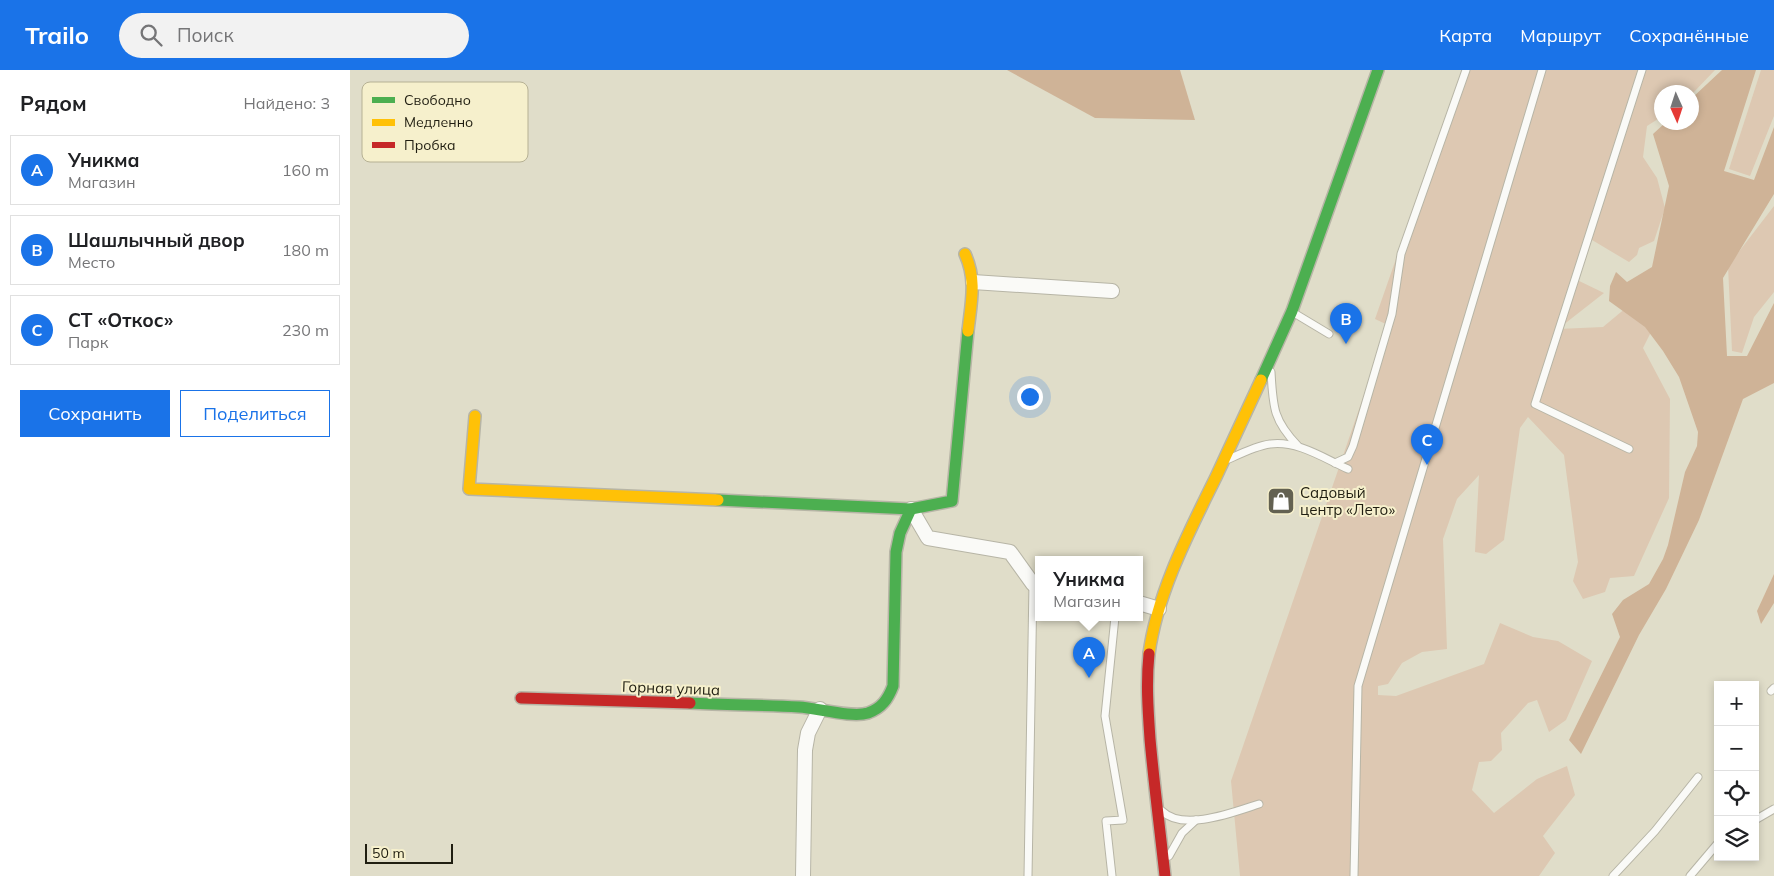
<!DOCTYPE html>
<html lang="ru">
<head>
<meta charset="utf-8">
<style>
	:root { --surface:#fff; --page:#f2f2f2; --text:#202124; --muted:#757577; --line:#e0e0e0; --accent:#1a73e8 }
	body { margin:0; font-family:Mulish,sans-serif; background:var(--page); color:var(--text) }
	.controls { position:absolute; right:15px; bottom:15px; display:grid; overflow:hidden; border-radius:0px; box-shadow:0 2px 8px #0003 }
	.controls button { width:45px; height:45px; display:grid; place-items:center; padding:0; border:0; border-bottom:1px solid var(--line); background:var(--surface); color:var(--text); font:25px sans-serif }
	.compass { position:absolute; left:1304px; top:15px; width:45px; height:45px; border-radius:50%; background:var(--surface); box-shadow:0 2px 8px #0003; rotate:177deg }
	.scale { position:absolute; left:15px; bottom:12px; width:88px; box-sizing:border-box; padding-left:5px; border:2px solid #201e11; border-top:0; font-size:14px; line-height:18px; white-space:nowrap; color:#201e11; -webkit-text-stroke:4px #f6f0cc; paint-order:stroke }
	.you { position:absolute; left:679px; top:326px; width:18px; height:18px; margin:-12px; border:4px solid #fff; border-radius:50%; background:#1a73e8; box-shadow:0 0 0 8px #1a73e833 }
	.badge { display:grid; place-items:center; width:32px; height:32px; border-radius:50%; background:var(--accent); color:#fff; font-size:16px; font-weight:700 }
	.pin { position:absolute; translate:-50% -41px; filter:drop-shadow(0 1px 2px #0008) }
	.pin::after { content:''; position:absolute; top:26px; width:18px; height:15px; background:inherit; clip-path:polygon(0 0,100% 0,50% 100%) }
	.popup { position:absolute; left:685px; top:486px; width:108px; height:65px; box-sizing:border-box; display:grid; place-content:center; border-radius:0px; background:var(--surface); filter:drop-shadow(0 1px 4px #0005); font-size:16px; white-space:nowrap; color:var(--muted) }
	.popup b { font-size:19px; color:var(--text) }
	.popup::after { content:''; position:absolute; left:50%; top:100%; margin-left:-10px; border:10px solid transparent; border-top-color:var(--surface) }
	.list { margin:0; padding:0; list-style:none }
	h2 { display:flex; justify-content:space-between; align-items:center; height:65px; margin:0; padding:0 20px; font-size:21px }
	h2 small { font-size:16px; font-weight:400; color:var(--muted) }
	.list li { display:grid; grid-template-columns:32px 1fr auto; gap:15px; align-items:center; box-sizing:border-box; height:70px; margin:0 10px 10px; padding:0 10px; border:1px solid var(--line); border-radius:0px }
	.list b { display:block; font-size:19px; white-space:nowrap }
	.list p { margin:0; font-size:16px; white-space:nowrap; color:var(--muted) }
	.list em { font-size:16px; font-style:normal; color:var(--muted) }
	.actions { display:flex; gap:10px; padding:15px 20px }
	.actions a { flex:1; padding:11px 0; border:1px solid var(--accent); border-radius:0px; text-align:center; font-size:18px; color:var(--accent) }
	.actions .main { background:var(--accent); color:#fff }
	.icon { flex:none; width:28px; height:28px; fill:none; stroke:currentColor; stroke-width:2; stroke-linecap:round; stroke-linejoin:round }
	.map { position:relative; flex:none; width:1424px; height:806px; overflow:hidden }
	header { display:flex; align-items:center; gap:30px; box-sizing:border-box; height:70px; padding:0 25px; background:var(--accent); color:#fff }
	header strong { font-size:24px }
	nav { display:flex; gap:28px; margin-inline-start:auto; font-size:18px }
	.search { width:350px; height:45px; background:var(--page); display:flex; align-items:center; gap:12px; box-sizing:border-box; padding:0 18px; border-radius:28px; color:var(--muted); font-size:19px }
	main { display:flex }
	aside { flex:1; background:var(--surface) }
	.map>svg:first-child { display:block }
	.green { fill:#ddc8b2 }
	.forest { fill:#cfb397 }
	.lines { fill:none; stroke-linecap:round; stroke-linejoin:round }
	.lane-casing { stroke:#b7b5a6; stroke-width:9 }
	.street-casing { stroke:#b7b5a6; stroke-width:16 }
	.fast-casing { stroke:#b7b5a6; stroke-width:14 }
	.slow-casing { stroke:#b7b5a6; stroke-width:14 }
	.jam-casing { stroke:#b7b5a6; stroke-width:14 }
	.lane { stroke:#fafaf7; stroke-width:7 }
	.street { stroke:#fafaf7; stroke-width:14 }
	.fast { stroke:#4caf50; stroke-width:11 }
	.slow { stroke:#ffc107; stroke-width:11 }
	.jam { stroke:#c62828; stroke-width:11 }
	.labels { text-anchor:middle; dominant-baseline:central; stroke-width:4; stroke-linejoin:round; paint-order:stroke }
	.poi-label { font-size:15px; fill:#201e11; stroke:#f6f0cc; text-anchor:start }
	.street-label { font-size:15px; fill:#201e11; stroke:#f6f0cc }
	.key { fill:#f6f0cc; stroke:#b6b194; stroke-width:1 }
	.key-label { font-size:14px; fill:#201e11 }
</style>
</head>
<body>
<header>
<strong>Trailo</strong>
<div class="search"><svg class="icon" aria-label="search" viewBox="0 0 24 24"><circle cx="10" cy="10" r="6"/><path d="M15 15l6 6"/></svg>Поиск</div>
<nav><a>Карта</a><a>Маршрут</a><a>Сохранённые</a></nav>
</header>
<main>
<aside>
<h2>Рядом<small>Найдено: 3</small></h2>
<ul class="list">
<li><span class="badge">A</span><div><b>Уникма</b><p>Магазин</p></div><em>160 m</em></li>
<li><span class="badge">B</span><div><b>Шашлычный двор</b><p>Место</p></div><em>180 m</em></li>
<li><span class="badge">C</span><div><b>СТ «Откос»</b><p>Парк</p></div><em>230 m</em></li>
</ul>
<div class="actions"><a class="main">Сохранить</a><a>Поделиться</a></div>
</aside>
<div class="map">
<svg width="1424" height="806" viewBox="0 0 1424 806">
	<rect width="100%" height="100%" fill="#e0ddc9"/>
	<g class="green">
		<polygon points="1112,0 1365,0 1342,24 1342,22 1312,22 1311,47 1297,56 1293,87 1307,108 1315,138 1304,171 1289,178 1287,185 1279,192 1237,167 1223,208 1254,223 1208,259 1253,257 1295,222 1312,240 1293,278 1320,329 1319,428 1284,506 1260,508 1255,522 1233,529 1223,511 1228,492 1214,385 1178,347 1170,358 1154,470 1136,484 1125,482 1129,405 1107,429 1093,469 1097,579 1072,582 1052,593 1038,614 1028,616 1028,625 1046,626 1134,594 1150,553 1183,567 1208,571 1242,591 1216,650 1199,662 1187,630 1178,633 1151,663 1152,680 1141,691 1129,692 1122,720 1144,743 1187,709 1217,696 1225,725 1193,766 1205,783 1189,806 890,806 881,711 1038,255 1025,249"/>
		<polygon points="1411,0 1424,0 1424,46 1400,106 1379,99"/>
		<polygon points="1424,136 1424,222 1404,247 1392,283 1382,281 1378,196"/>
	</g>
	<g class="forest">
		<polygon points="657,0 830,0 845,50 745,48"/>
		<polygon points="1372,0 1406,0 1374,101 1404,110 1424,57 1424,124 1373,208 1377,286 1397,286 1424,233 1424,313 1393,329 1349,450 1316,519 1289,565 1231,684 1219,670 1270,567 1262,544 1273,530 1299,514 1313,489 1318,475 1335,402 1347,376 1348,362 1329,307 1313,281 1295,257 1259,231 1260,216 1266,202 1277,212 1302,197 1319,116 1303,64 1315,53 1342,52 1342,28"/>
		<polygon points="1424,504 1424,533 1411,554 1407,541"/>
	</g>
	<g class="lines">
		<g class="lane-casing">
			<g id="lane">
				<polyline points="944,243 979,264"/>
				<path d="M 921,302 C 923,337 923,350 948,376"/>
				<polyline points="1279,379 1185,334 1292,0"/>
				<path d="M 879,389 C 892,383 906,376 920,374 C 947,370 975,389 998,399"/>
				<polyline points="985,393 998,387 1003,376 1042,244 1051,184 1116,0"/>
				<polyline points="1421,621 1424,618"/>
				<path d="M 812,741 C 833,762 884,742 909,734"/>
				<polyline points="1405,750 1424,739"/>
				<polyline points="819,786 832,763 846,750"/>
				<polyline points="678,806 683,514"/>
				<polyline points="762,806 756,751 773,750 755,646 765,547"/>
				<polyline points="1004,806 1008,616 1192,0"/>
				<polyline points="1263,806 1305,761 1348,707"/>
				<polyline points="1340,806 1368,773"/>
			</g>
		</g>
		<g class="street-casing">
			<g id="street">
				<polyline points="623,212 762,221"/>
				<polyline points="561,439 578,468 660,482 683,514 689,515"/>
				<polyline points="789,533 809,539"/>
				<polyline points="453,806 455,680 458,663 470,639"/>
			</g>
		</g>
		<g class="fast-casing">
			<g id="fast">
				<polyline points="911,310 942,241 1028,0"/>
				<polyline points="368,430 561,439 602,431 618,261"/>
				<path d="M 340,633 C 376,635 413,635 449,637 C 467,638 502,648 518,643 C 532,638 538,629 543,616 L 546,482 L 550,463 L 561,439"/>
			</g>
		</g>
		<g class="slow-casing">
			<g id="slow">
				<path d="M 615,184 C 627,210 621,233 618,261"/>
				<polyline points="125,346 119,419 368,430"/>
				<path d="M 799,584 C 807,523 839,462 866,407 C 881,375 896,342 911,310"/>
			</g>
		</g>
		<g class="jam-casing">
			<g id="jam">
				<path d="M 799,584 C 796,613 798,640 800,669 C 804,714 810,760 815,806"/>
				<polyline points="171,628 340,633"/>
			</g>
		</g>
		<use href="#lane" class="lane"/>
		<use href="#street" class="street"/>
		<use href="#fast" class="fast"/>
		<use href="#slow" class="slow"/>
		<use href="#jam" class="jam"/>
	</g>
	<defs>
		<g id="shop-square" transform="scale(1.4375)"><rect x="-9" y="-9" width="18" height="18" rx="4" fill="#636151" stroke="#f6f0cc"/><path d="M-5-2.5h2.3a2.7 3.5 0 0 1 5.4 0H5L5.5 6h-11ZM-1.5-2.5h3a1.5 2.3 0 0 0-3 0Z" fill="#fff"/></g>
	</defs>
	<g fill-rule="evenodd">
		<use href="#shop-square" x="931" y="431"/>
	</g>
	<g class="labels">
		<g class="poi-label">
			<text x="950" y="422">Садовый<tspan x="950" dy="17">центр «Лето»</tspan></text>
		</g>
		<g class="street-label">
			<text transform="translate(321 618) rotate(2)">Горная улица</text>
		</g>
	</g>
	<rect x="12" y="12" width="166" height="80" rx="8" class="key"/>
	<rect x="22" y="27" width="23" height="6" fill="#4caf50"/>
	<rect x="22" y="49" width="23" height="7" fill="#ffc107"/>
	<rect x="22" y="72" width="23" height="6" fill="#c62828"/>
	<g class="key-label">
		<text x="54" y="35">Свободно</text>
		<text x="54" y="57">Медленно</text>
		<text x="54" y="80">Пробка</text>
	</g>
</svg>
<div class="controls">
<button>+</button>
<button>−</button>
<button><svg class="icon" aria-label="locate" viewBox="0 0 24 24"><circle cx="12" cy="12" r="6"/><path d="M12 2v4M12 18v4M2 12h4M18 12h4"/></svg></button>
<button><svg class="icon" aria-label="layers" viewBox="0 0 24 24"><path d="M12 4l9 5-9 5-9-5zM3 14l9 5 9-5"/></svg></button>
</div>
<svg class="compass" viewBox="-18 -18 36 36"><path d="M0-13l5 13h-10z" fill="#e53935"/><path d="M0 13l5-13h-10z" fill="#757577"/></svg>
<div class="scale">50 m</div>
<div class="you"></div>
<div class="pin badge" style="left:739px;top:608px">A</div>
<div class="popup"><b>Уникма</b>Магазин</div>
<div class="pin badge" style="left:996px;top:274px">B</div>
<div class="pin badge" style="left:1077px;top:395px">C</div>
</div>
</main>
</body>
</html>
